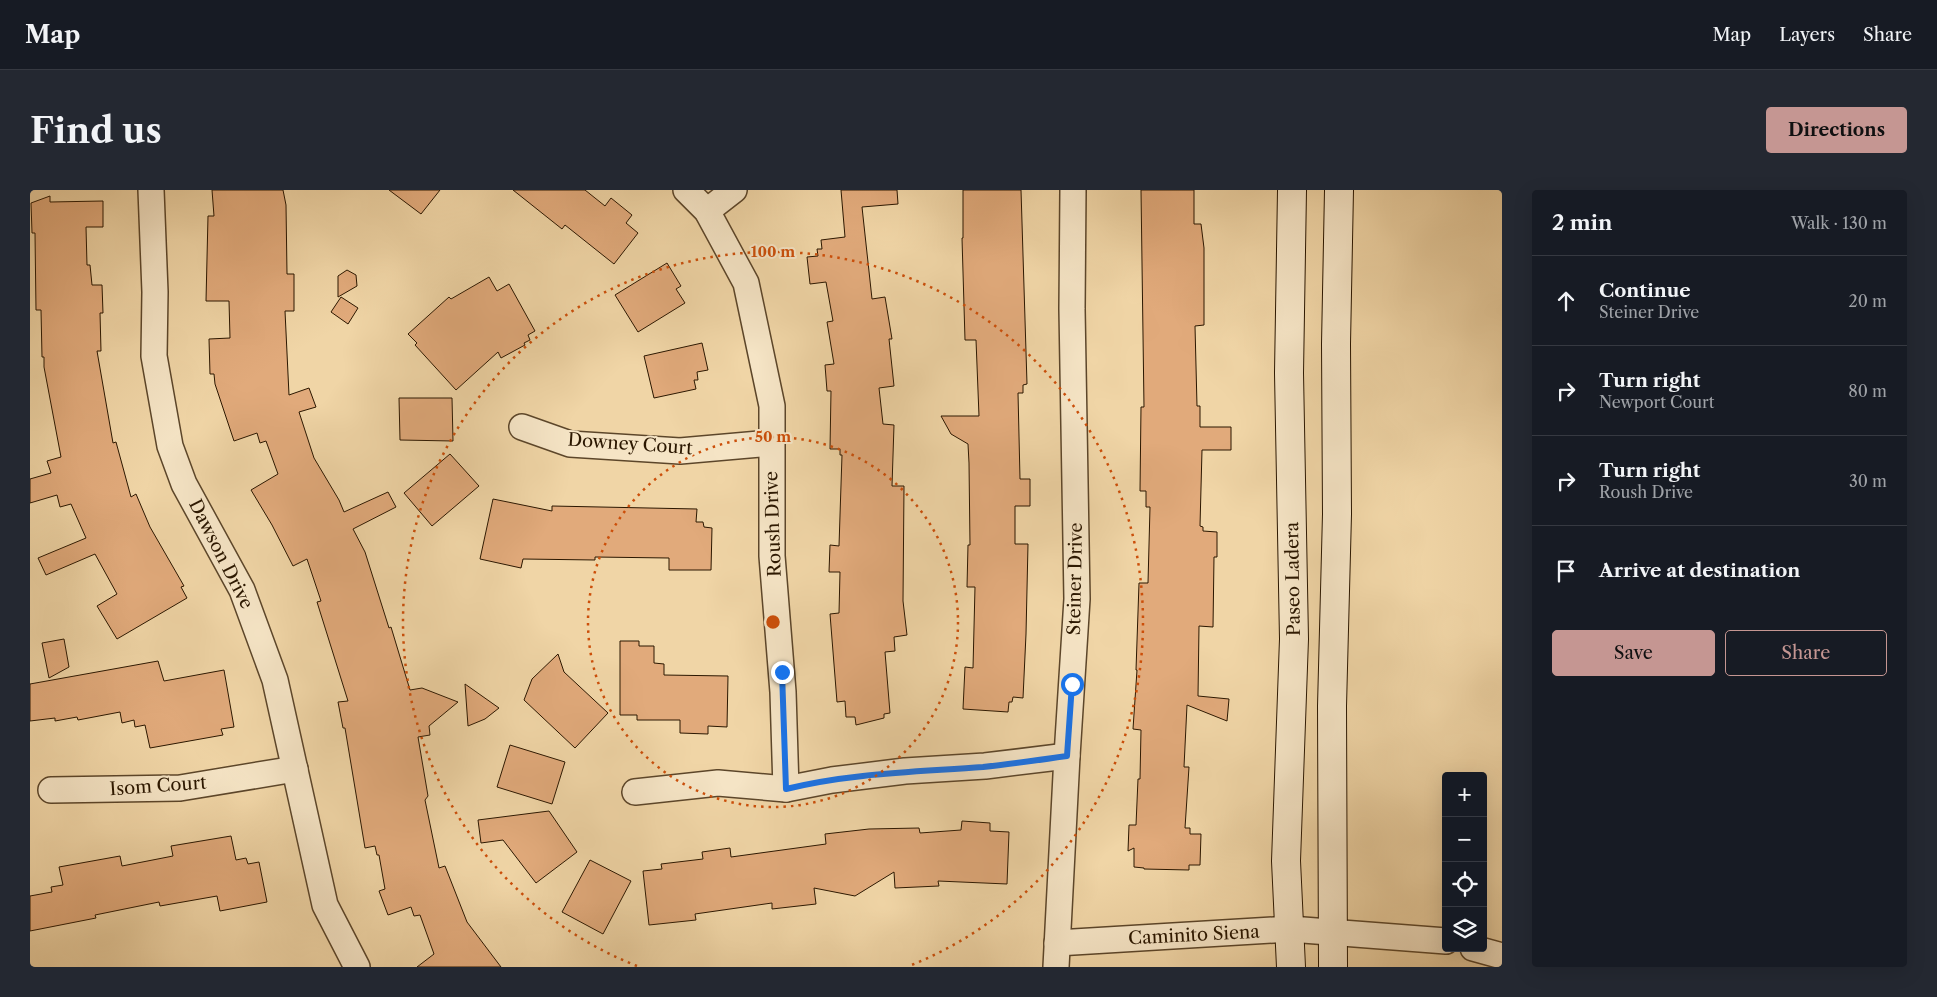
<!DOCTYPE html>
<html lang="en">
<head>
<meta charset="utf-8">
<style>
	:root { --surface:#171b24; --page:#242831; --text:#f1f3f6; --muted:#9ea1a6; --line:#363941; --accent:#c59692 }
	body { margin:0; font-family:"Libre Caslon Text",serif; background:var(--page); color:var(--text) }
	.controls { position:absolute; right:15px; bottom:15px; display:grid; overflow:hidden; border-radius:5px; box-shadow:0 5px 20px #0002 }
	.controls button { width:45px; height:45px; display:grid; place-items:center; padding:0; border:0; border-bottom:1px solid var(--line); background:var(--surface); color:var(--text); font:25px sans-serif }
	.stop { position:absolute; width:15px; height:15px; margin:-11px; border:4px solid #1a73e8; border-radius:50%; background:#fff }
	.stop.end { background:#1a73e8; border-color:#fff; box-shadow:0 1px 5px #0008 }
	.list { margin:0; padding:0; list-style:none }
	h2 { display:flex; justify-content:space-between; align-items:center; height:65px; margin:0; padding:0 20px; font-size:21px }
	h2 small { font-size:16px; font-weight:400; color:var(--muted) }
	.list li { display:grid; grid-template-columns:32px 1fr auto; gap:15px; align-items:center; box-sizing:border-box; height:90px; padding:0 20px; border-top:1px solid var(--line) }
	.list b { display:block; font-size:19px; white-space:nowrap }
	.list p { margin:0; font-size:16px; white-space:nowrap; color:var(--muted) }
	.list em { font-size:16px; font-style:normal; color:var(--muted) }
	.actions { display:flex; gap:10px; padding:15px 20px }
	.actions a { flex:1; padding:11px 0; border:1px solid var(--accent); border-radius:5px; text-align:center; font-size:18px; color:var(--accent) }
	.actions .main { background:var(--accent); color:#111 }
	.icon { flex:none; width:28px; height:28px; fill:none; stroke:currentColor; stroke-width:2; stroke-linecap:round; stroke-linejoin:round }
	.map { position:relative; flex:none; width:1472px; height:777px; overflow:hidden; border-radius:5px }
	header { display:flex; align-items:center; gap:30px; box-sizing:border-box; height:70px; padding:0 25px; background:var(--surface); border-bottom:1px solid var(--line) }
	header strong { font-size:24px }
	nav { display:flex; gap:28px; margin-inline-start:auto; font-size:18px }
	.intro { display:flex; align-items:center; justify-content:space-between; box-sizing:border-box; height:120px; padding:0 30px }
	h1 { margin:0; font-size:35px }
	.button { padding:12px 22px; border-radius:5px; background:var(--accent); color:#111; font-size:18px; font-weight:700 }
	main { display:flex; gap:30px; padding:0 30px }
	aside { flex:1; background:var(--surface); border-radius:5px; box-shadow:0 5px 20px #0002 }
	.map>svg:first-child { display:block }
	.building { fill:#e1aa7b; stroke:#2b1700 }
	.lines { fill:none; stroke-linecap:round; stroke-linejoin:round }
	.minor-casing { stroke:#5c462a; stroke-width:28 }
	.secondary-casing { stroke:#2b1700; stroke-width:30 }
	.minor { stroke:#f5e4c5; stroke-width:25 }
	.secondary { stroke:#f5e4c5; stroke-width:28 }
	.route { stroke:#1a73e8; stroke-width:6 }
	.ring { fill:none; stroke:#cc4f0a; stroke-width:2.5; stroke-dasharray:2.5 5 }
	.labels { text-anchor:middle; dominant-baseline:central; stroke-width:4; stroke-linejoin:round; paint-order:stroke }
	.street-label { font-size:18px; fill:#2b1700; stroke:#f5e4c5 }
	.centre { fill:#cc4f0a; stroke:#f5e4c5; stroke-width:2.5 }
	.ring-label { font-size:15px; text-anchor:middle; font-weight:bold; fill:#cc4f0a; stroke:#f5e4c5; stroke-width:4; stroke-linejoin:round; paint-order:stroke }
</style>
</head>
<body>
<header>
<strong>Map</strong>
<nav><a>Map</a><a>Layers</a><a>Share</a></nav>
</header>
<div class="intro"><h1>Find us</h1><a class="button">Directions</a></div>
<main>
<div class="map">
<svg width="1472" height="777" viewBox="0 0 1472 777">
	<rect width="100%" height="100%" fill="#f0d5a6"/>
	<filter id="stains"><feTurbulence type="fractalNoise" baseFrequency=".004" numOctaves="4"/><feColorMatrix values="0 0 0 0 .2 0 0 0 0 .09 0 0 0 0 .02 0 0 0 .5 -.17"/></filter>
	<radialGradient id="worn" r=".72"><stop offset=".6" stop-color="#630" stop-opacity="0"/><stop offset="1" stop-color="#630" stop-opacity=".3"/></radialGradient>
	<g class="building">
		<polygon points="182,0 253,0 256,15 257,84 264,84 264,121 255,121 259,205 279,198 286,217 269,222 284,268 309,310 314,322 358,302 366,317 323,339 335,362 359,438 361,437 380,500 392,498 428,512 399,536 400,545 388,547 398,606 395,610 409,678 415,676 437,732 471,777 387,777 404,764 390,725 384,726 381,717 358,725 349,701 355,699 349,665 347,665 345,656 335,658 315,538 313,538 308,512 318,511 287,412 291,411 277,369 263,376 242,335 221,300 248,284 236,251 230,253 227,243 204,251 185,194 184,184 180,184 179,149 200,148 199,111 176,111 178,26 184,26"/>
		<polygon points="359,0 410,0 391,24"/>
		<polygon points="483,0 555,0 575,16 581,8 602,25 596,33 608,43 584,74 535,35 532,39"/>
		<polygon points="811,0 867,0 868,14 832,17 842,109 855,107 862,149 859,149 864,196 849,198 853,234 864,235 862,296 874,296 873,411 877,445 864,447 865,461 855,462 860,523 854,524 854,528 826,535 825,527 816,527 815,511 807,512 800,424 809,423 810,382 799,382 800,355 809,356 812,265 810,265 810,259 800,259 801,201 797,201 795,175 804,174 797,132 803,131 796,92 780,94 777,67 788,66 787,59 792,59 791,50 815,47"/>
		<polygon points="933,0 991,0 997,194 993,195 993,203 988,203 990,289 1000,289 1000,316 985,316 985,354 998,354 996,444 993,508 983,507 982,512 979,512 978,522 933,519 935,477 943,478 945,397 937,397 938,355 940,355 939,273 938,254 921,244 911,226 949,226 946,150 935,150 932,48 933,48"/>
		<polygon points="1111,0 1164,0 1164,34 1171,34 1174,58 1174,135 1165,136 1167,216 1170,216 1170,237 1201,237 1201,260 1172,260 1170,336 1173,337 1173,341 1187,342 1187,367 1184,367 1183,437 1169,436 1168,506 1199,509 1197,531 1157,515 1154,577 1159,577 1155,638 1160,638 1160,644 1171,644 1170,675 1159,675 1159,680 1114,679 1114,678 1104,677 1104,658 1098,661 1099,635 1106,635 1108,589 1110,589 1111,540 1103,539 1107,480 1106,480 1109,393 1118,393 1120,317 1116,317 1116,301 1110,301 1111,217 1114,217"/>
		<polygon points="20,6 20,12 73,11 73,37 56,37 57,75 60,75 62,95 72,95 73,123 70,123 71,161 67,161 83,253 86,252 101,307 106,304 120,337 154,396 151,397 157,408 87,449 67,416 87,404 65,364 16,385 8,368 56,348 41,314 30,317 27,305 0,313 0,289 21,283 17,271 31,267 14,177 14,167 12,167 11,120 6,120 5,43 2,43 1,13"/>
		<polygon points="637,73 651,96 646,99 655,113 608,142 585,105"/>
		<polygon points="317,80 326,85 327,96 308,107 308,86"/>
		<polygon points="459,87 467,101 479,94 505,141 498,145 500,150 494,153 495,155 471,168 468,162 426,200 385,155 387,153 378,144 419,107 421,109"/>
		<polygon points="311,107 328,118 318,134 301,122"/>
		<polygon points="672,153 678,180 667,182 668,190 664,190 666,199 624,208 614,166"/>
		<polygon points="369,208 422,208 423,251 370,250"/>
		<polygon points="420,264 449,296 402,336 374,303"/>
		<polygon points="463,309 522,321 522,316 667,319 666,332 673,332 674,337 682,338 681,380 639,380 639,368 565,367 565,370 493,369 491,378 450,369"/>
		<polygon points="34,449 39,477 19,488 12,453"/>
		<polygon points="590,451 609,451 609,456 624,456 624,473 634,474 634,485 698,486 697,537 678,536 678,544 650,543 650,530 607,530 607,525 590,525"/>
		<polygon points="528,464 534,482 578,523 545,558 494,510 502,489"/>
		<polygon points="128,471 134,491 194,480 204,537 191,539 193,545 120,558 115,535 105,537 104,530 92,533 90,522 48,530 47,527 25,531 25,528 0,531 0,494"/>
		<polygon points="435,494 469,518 455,529 438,536"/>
		<polygon points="480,555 535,572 522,614 467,597"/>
		<polygon points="519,621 547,662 506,693 473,650 451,653 448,630"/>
		<polygon points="932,631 960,633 960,641 979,642 977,694 908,691 909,696 865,698 864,682 825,706 784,698 786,714 742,719 742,713 665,724 666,730 619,735 613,681 632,679 631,674 673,669 672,662 700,658 701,667 796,654 795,644 839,639 889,638 890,643 931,640"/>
		<polygon points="201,646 206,670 216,668 218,674 229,672 237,712 190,721 187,706 130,716 129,712 65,725 66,728 0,741 0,706 22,702 21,697 33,695 29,677 90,666 92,676 143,666 141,656"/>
		<polygon points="560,670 601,691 573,744 532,722"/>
	</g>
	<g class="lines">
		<g class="minor-casing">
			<g id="minor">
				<polyline points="121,0 125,102 124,166 140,256 154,294 212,400 245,490 295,715 327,777"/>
				<polyline points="656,0 677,21 716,93 742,216 742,366 753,502 756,599"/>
				<polyline points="677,21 704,0"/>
				<polyline points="492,237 540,254 650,261 741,253"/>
				<polyline points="21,600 150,598 265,579"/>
				<polyline points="605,602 688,593 756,599 802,590 875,581 955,576 1037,566"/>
				<polyline points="1027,753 1260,739 1416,751"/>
				<polyline points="1443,758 1472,766"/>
				<polyline points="1026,777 1037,566 1047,409 1042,119 1043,0"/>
			</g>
		</g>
		<g class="secondary-casing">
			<g id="secondary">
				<polyline points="1261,777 1256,671 1264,449 1259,183 1262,0"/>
				<polyline points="1303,777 1302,516 1307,324 1306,154 1309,0"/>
			</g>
		</g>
		<use href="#minor" class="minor"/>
		<use href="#secondary" class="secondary"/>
	</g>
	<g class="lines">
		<path class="route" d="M 752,482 L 756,599 C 820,583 887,582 953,577 C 981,574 1009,570 1037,566 L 1042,494"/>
	</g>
	<g class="ring">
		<circle cx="743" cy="432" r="185"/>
		<path d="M607 776A370 370 0 1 1 879 776"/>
	</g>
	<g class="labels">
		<g class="street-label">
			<text transform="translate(600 254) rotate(4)">Downey Court</text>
			<text transform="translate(743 334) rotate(-92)">Roush Drive</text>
			<text transform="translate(191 364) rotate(63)">Dawson Drive</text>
			<text transform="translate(1045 389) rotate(-89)">Steiner Drive</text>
			<text transform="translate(1263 389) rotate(-91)">Paseo Ladera</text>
			<text transform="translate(128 596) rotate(-4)">Isom Court</text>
			<text transform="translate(1164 745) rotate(-3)">Caminito Siena</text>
		</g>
	</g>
	<circle cx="743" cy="432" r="8" class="centre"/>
	<g class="ring-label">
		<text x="743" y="67">100 m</text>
		<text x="743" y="252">50 m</text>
	</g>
	<rect width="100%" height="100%" filter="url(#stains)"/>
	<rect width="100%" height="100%" fill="url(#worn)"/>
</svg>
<div class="controls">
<button>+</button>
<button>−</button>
<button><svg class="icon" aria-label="locate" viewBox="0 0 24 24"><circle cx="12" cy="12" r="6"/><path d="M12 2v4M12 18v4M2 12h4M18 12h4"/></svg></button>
<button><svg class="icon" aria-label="layers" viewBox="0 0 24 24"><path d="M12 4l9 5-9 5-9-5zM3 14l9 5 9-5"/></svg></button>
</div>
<div class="stop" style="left:1042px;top:494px"></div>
<div class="stop end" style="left:752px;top:482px"></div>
</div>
<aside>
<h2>2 min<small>Walk · 130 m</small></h2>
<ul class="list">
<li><svg class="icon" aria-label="ahead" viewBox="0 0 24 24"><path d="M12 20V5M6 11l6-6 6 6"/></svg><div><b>Continue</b><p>Steiner Drive</p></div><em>20 m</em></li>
<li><svg class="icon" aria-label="right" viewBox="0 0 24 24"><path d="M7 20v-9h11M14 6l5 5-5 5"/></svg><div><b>Turn right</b><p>Newport Court</p></div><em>80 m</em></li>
<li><svg class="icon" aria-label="right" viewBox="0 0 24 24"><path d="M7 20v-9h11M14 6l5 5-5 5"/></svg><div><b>Turn right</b><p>Roush Drive</p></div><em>30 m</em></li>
<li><svg class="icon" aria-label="arrive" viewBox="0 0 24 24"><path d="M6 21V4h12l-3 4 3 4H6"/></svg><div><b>Arrive at destination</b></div></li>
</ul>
<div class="actions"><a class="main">Save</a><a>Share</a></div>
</aside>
</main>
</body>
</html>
